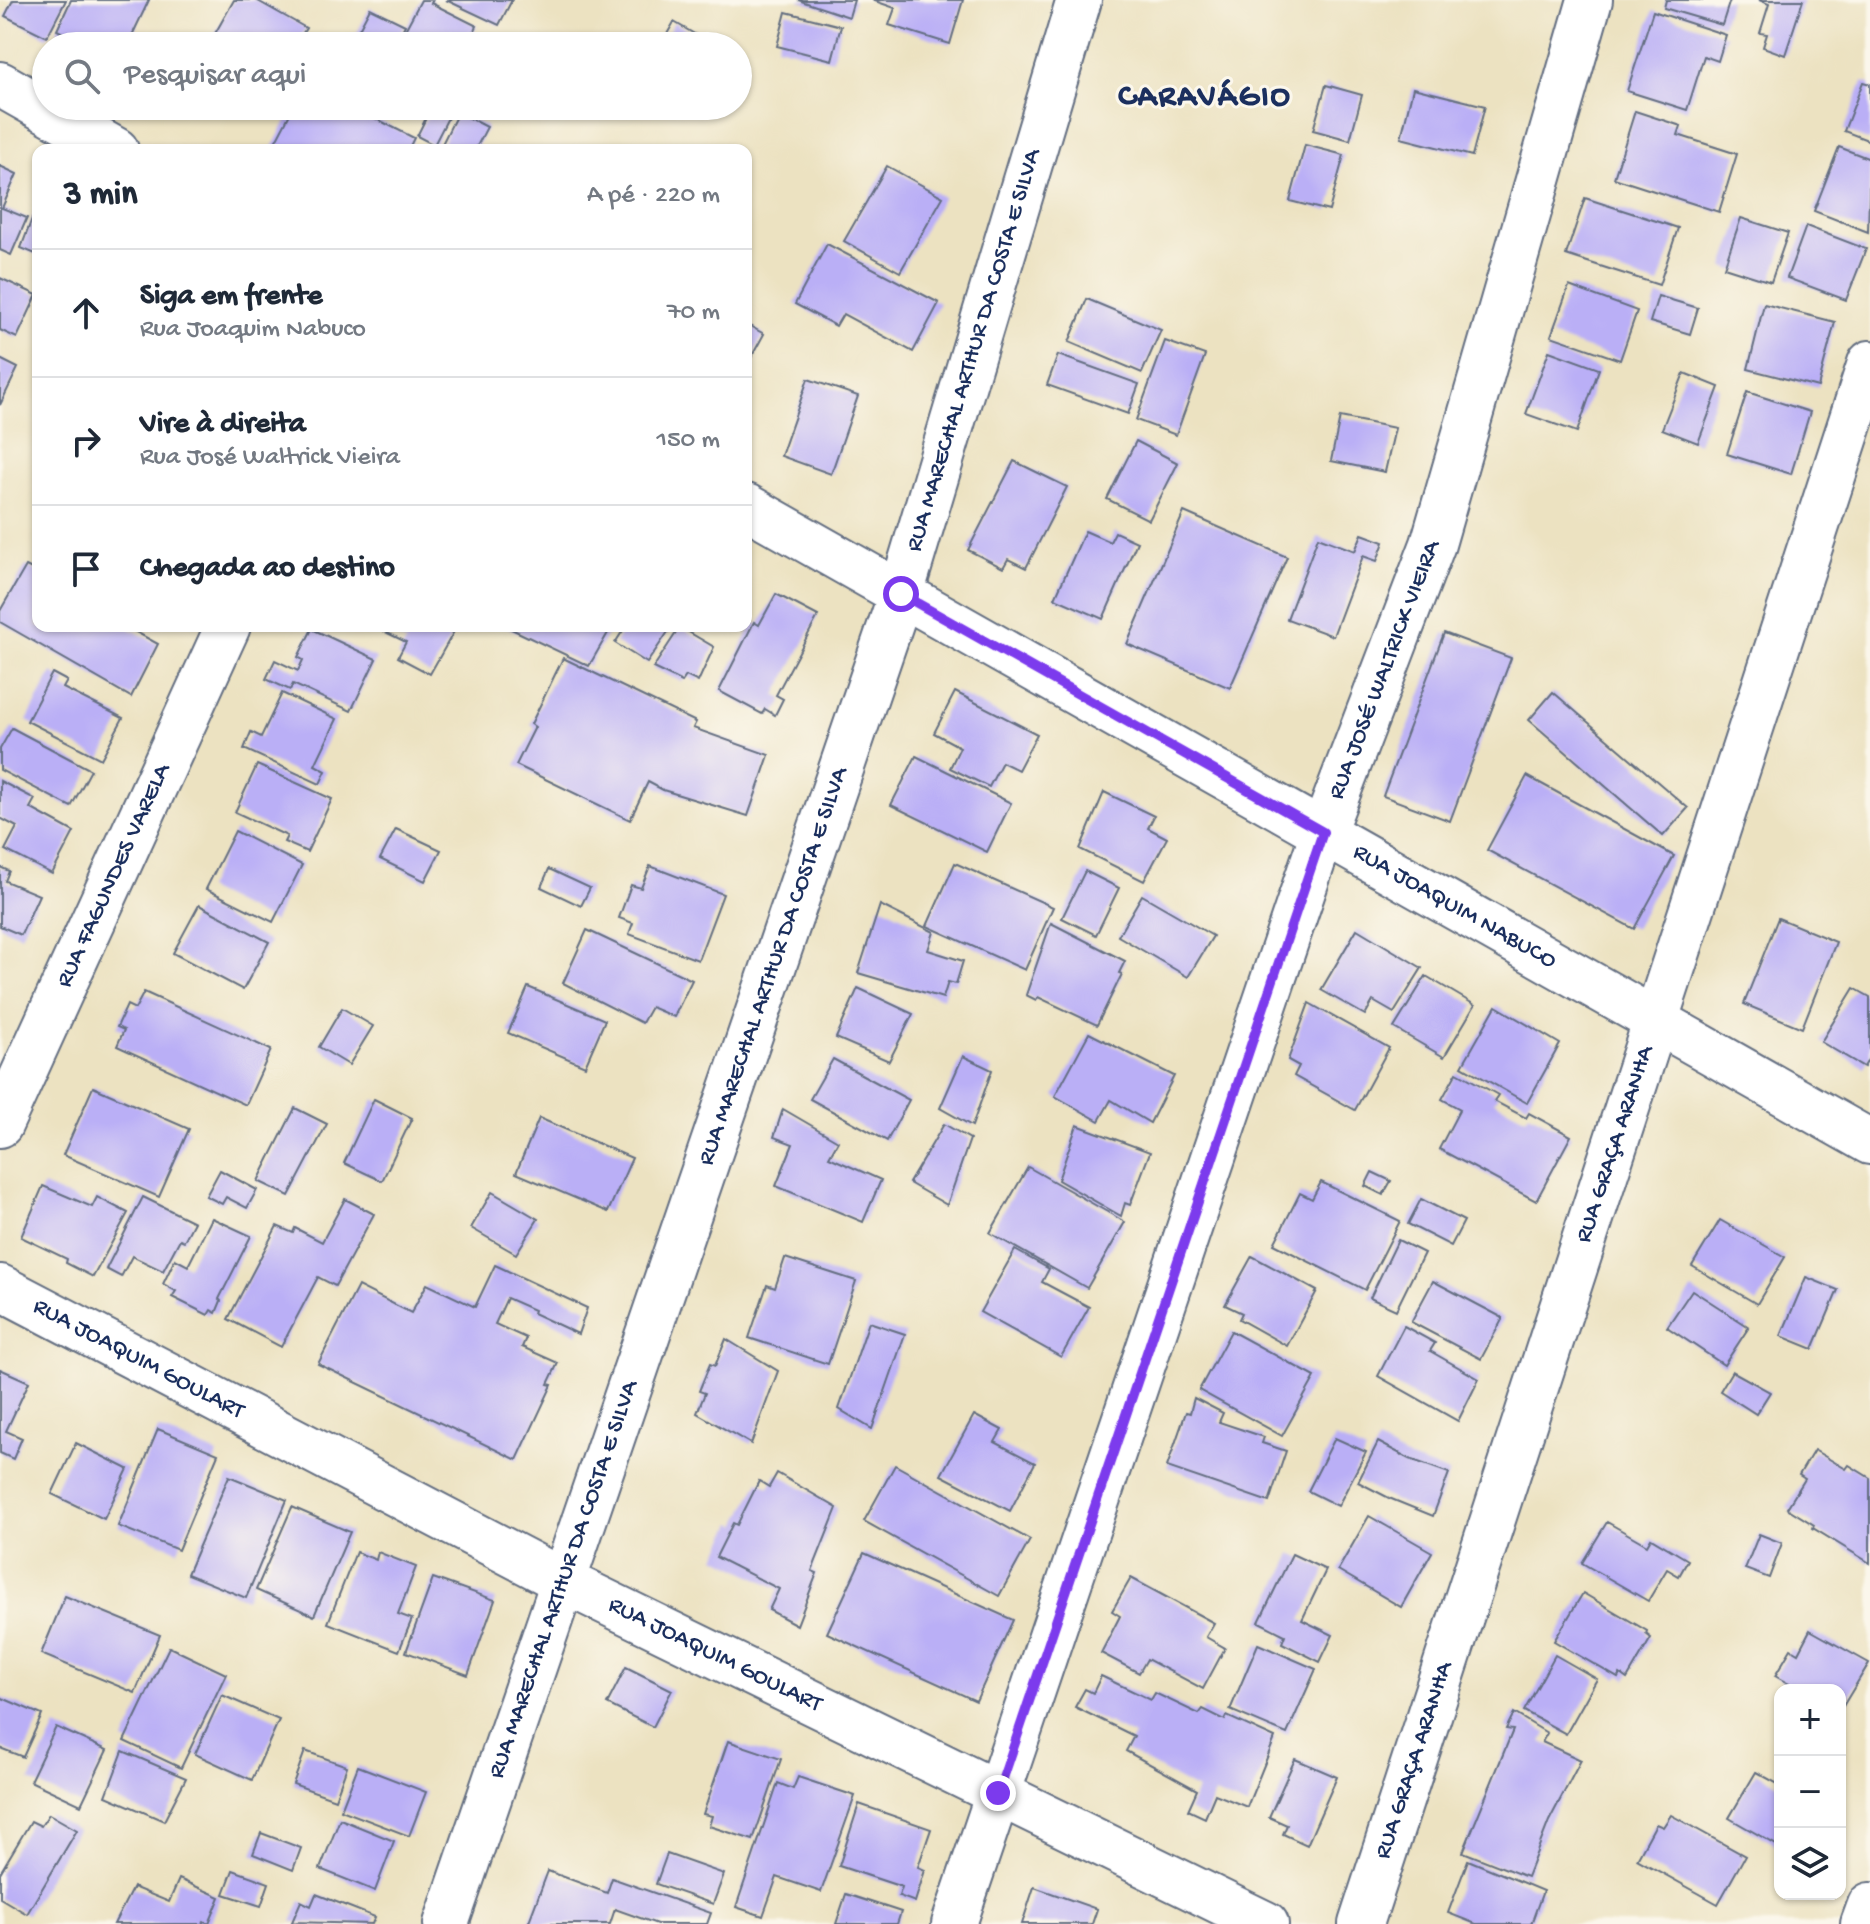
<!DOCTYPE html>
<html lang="pt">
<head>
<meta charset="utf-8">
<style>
	:root { --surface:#fff; --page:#f2f2f3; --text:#1f2937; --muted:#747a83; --line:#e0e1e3 }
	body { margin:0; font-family:"Gochi Hand",sans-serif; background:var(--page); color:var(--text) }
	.controls { position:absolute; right:24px; bottom:24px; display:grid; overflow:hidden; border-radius:16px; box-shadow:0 2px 6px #0004 }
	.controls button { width:72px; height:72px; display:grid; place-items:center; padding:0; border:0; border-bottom:2px solid var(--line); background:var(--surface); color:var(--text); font:40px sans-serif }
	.stop { position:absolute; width:24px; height:24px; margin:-18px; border:6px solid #7c3aed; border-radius:50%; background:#fff }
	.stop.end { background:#7c3aed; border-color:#fff; box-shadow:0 2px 8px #0008 }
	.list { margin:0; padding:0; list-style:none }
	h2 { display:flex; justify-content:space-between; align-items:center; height:104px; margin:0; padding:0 32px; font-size:34px }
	h2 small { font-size:26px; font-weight:400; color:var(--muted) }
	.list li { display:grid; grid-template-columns:52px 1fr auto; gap:24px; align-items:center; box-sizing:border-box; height:128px; padding:0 32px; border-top:2px solid var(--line) }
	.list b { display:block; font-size:30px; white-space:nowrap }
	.list p { margin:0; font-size:26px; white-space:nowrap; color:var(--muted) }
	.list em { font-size:26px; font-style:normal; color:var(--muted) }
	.icon { flex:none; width:44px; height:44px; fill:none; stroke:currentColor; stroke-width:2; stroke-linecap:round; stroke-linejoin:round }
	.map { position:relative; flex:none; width:1870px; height:1924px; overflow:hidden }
	.search { position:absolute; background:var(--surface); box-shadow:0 2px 6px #0004; left:32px; top:32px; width:720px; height:88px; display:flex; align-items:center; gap:20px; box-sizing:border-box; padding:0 28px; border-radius:44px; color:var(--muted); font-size:30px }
	.panel { position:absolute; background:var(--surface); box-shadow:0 2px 6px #0004; left:32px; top:144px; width:720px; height:488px; border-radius:16px }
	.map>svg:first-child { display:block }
	.building { fill:#baaff6 }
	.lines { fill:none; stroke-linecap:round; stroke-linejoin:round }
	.minor-casing { stroke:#646e81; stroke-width:48 }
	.minor { stroke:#fff; stroke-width:44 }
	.route { stroke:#7c3aed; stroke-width:10 }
	.labels { text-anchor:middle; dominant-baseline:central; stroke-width:6; stroke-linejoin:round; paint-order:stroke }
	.street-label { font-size:24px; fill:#1b2f5e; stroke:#fbf7ec }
	.district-label { font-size:32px; font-weight:bold; letter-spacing:2px; fill:#1b2f5e; stroke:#fbf7ec }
</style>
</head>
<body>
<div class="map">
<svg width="1870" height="1924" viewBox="0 0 1870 1924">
	<rect width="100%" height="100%" fill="#fbf7ec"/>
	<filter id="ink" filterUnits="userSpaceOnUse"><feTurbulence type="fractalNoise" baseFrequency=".0125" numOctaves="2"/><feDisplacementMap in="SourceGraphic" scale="16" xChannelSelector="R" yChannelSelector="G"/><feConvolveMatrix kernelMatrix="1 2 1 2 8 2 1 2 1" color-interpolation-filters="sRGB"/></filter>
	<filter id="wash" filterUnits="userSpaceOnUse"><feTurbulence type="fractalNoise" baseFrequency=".006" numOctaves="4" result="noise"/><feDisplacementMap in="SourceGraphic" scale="32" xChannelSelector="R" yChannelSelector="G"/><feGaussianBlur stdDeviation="1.8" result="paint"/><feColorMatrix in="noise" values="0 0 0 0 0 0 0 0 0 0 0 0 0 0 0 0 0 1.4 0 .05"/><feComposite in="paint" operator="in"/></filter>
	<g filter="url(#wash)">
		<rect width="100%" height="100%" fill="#ece2c1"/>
		<g id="blocks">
			<g class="building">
				<polygon points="13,0 66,0 47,37 5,16"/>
				<polygon points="71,0 149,0 127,46 90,46 57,30"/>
				<polygon points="234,0 256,0 306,28 295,46 208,46"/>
				<polygon points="421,0 433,0 431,3 477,26 467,46 432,46 404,32"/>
				<polygon points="446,0 512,0 499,25"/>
				<polygon points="798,0 854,0 849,17"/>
				<polygon points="872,0 963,0 950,44 889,25 895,8"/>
				<polygon points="1666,0 1730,0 1722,25 1664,8"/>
				<polygon points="1759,0 1803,0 1785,55 1763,47 1767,34 1760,33 1769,4"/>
				<polygon points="370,8 405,25 394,46 350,46"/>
				<polygon points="1653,11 1726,35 1718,61 1704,56 1687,110 1627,91"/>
				<polygon points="786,12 841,26 832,60 777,46"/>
				<polygon points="674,22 715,46 660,46"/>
				<polygon points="1863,82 1870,84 1870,141 1844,131"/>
				<polygon points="1326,85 1362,95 1350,140 1313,130"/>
				<polygon points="1413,88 1485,106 1472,156 1401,138"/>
				<polygon points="294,106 359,106 365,109 363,112 414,138 408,150 356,150 346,146 344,150 271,150"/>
				<polygon points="432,106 454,106 434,145 417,136"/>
				<polygon points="1635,111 1681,126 1678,135 1737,154 1719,212 1614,178"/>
				<polygon points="458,112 487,127 475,150 439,150"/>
				<polygon points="1305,145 1344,155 1329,211 1290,201"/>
				<polygon points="1839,147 1870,159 1868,232 1814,211"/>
				<polygon points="0,166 17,174 2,208 27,218 11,255 0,250"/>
				<polygon points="887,166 943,197 900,272 844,241"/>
				<polygon points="1585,198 1678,228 1659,285 1566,255"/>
				<polygon points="38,203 38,255 21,248"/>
				<polygon points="1741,218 1788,233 1771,282 1724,267"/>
				<polygon points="1806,226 1866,249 1846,300 1787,278"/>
				<polygon points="827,244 939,303 913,352 843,314 836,326 795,304"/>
				<polygon points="0,278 37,295 17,338 0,330"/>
				<polygon points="1569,286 1637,311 1620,360 1551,336"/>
				<polygon points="1658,296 1698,308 1690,334 1650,322"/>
				<polygon points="1087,299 1161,330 1142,373 1069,342"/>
				<polygon points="1764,304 1835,322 1818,387 1748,369"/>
				<polygon points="746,324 764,334 746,367"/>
				<polygon points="1165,341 1205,355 1176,435 1136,420"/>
				<polygon points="1549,351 1599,369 1577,432 1526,414"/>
				<polygon points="1058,355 1139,384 1128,414 1047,385"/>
				<polygon points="0,359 18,368 0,405"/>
				<polygon points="1684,373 1719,387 1698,443 1662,429"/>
				<polygon points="808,379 858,396 831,474 781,456"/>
				<polygon points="1747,392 1810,412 1791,474 1727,454"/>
				<polygon points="1340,417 1395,428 1385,472 1331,461"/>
				<polygon points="1136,441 1178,463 1149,520 1107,499"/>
				<polygon points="1014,461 1067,487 1026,568 1008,559 1003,568 968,550"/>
				<polygon points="1184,512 1287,557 1230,688 1127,644"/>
				<polygon points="1085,531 1110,542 1115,532 1137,542 1103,619 1055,598"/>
				<polygon points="1362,534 1384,542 1377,561 1363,556 1333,636 1287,619 1318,537 1355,551"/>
				<polygon points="26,566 38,572 38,626 125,626 158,644 131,697 0,622 0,611"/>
				<polygon points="776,594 818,616 776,695 783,699 775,715 765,709 762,714 719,691 754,622 759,625"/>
				<polygon points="373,626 457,626 430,674 398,657 406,642"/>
				<polygon points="505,626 612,626 589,666"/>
				<polygon points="626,626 672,626 647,663 615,643"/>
				<polygon points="680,627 714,647 698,682 686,676 682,682 653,668"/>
				<polygon points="312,629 376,659 351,711 293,684 290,690 266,679 275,660 298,671 303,660 298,657"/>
				<polygon points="1444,633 1511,658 1450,821 1383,796"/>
				<polygon points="563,658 696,722 693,728 769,755 748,816 663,790 648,782 630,820 516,765 535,727 531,724"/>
				<polygon points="52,673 67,681 63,688 123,718 101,759 27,721"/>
				<polygon points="955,692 1037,734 1018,770 1002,762 989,787 950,768 960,747 934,733"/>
				<polygon points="1553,692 1688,808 1663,836 1529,720"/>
				<polygon points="282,693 337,719 315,765 326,771 320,784 244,749 251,732 261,737"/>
				<polygon points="12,728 91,770 71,807 0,770 0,749"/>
				<polygon points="916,756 1011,803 987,852 891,805"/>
				<polygon points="257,765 332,799 307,852 284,842 287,836 235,812"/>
				<polygon points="1527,776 1674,856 1634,929 1487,850"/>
				<polygon points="0,781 35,799 30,808 74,832 52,874 5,850 17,827 0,818"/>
				<polygon points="1104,792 1154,816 1148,828 1167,838 1144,881 1080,849"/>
				<polygon points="396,829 441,850 425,881 380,859"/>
				<polygon points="235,831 302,865 273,922 206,889"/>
				<polygon points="955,863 1053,907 1025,970 927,926"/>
				<polygon points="650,866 723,894 698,960 629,934 633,923 619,918 631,885 641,888"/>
				<polygon points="0,867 9,871 5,881 39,895 21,935 0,926"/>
				<polygon points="549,869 590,888 581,906 541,887"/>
				<polygon points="1085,871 1119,888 1096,935 1062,918"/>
				<polygon points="1142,895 1213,936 1188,977 1118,936"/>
				<polygon points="199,905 269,942 243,990 173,953"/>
				<polygon points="880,905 934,932 928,950 963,961 956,984 948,982 943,998 858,973"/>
				<polygon points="1778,918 1836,942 1802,1028 1744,1004"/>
				<polygon points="1051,923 1125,961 1119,973 1122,974 1097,1025 1038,997 1036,1000 1026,995"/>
				<polygon points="1357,929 1422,968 1394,1013 1373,1001 1365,1015 1321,990"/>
				<polygon points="587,930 692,980 674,1017 651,1007 642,1023 563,983"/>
				<polygon points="1426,976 1475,1005 1444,1057 1394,1028"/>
				<polygon points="528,987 605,1020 585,1066 508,1033"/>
				<polygon points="858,988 913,1014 889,1061 836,1038"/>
				<polygon points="1854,988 1870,997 1870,1056 1864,1067 1821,1042"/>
				<polygon points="144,992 271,1050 246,1105 117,1046 124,1030 117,1027 127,1005 135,1009"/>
				<polygon points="1309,1003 1389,1048 1355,1110 1294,1076 1299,1066 1288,1060"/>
				<polygon points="1496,1006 1560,1044 1527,1103 1462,1066"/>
				<polygon points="342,1008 373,1026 349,1065 319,1047"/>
				<polygon points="1089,1033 1174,1076 1150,1123 1111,1100 1099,1121 1055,1096"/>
				<polygon points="963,1056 992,1070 972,1126 940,1108"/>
				<polygon points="833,1059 909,1100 887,1141 810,1099"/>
				<polygon points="1457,1072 1498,1095 1494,1101 1526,1118 1529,1113 1571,1136 1536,1201 1439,1149 1460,1109 1442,1099"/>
				<polygon points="93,1087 189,1129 159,1197 63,1155"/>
				<polygon points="374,1099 412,1118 382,1181 344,1163"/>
				<polygon points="295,1108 327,1124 289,1196 258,1181"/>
				<polygon points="783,1109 838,1141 829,1157 881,1180 863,1222 776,1186 793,1144 774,1137"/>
				<polygon points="539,1118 632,1158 608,1212 516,1173"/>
				<polygon points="944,1124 970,1139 947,1205 909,1183"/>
				<polygon points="1077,1125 1150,1152 1130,1205 1125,1203 1121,1216 1058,1180"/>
				<polygon points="1028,1167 1125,1222 1087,1288 990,1233"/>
				<polygon points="220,1170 257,1190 247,1208 226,1197 222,1204 206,1196"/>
				<polygon points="1372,1172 1391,1181 1383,1195 1365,1186"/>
				<polygon points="1321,1182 1400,1221 1365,1290 1274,1244 1300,1193 1312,1199"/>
				<polygon points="43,1186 92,1207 97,1197 128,1213 93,1277 66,1263 67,1259 21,1237"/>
				<polygon points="492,1192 538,1219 516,1254 471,1228"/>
				<polygon points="143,1197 194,1222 184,1241 180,1239 163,1271 132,1256 121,1277 106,1269"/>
				<polygon points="345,1199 374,1214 335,1286 318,1277 281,1347 228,1319 277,1226 293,1233 295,1228 322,1242"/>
				<polygon points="1421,1199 1464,1221 1451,1246 1408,1224"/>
				<polygon points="212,1218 251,1236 219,1299 221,1301 216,1313 211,1310 208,1315 172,1297 176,1291 163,1284 175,1259 188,1266"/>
				<polygon points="1720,1220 1785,1257 1757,1304 1692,1266"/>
				<polygon points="1398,1240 1424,1253 1396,1310 1370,1298"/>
				<polygon points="1015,1250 1049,1269 1042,1282 1089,1307 1061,1357 980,1312"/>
				<polygon points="1252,1256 1317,1291 1287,1346 1239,1319 1242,1313 1225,1305"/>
				<polygon points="785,1258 856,1281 828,1364 749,1338 767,1285 775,1288"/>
				<polygon points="495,1265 587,1308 578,1334 533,1313 534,1310 507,1298 495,1324 526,1338 522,1347 558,1363 548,1384 552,1385 517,1460 318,1364 358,1286 411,1313 427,1284 475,1307"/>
				<polygon points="1806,1277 1838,1290 1813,1349 1781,1336"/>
				<polygon points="1433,1281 1503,1318 1481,1359 1411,1322"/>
				<polygon points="1692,1290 1749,1327 1724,1365 1667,1327"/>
				<polygon points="869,1322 905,1334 872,1429 839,1409"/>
				<polygon points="1404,1326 1435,1343 1430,1351 1479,1379 1458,1421 1378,1376"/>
				<polygon points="1231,1331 1315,1377 1282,1436 1199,1390"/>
				<polygon points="726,1339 778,1371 751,1444 697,1413 705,1393 699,1391 710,1364 715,1366"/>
				<polygon points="0,1369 29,1382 6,1431 22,1438 13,1459 0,1453"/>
				<polygon points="1732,1371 1770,1392 1756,1414 1720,1391"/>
				<polygon points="1194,1398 1223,1413 1219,1422 1264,1437 1262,1443 1286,1451 1269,1502 1167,1467 1186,1412 1190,1413"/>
				<polygon points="974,1415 1002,1430 995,1442 1035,1463 1010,1511 941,1475"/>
				<polygon points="158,1429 218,1454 178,1550 118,1526"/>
				<polygon points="1335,1438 1366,1452 1338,1506 1308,1491"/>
				<polygon points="1378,1442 1410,1459 1449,1473 1433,1516 1389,1498 1358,1482"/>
				<polygon points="76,1443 128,1469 104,1519 52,1494"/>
				<polygon points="1814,1450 1846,1469 1849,1465 1870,1478 1870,1563 1813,1528 1814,1525 1787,1508 1805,1479 1799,1475"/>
				<polygon points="895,1465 1030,1540 999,1596 864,1521"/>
				<polygon points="777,1473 837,1508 812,1571 817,1573 797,1625 769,1610 779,1589 716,1557 733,1523 737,1525 759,1481 769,1487"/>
				<polygon points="229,1476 287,1500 246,1598 187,1574"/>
				<polygon points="292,1507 350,1532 314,1616 256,1590"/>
				<polygon points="1369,1516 1432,1552 1401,1607 1338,1570"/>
				<polygon points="1607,1522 1647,1545 1651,1538 1688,1560 1679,1576 1667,1569 1648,1601 1582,1563"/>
				<polygon points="1759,1534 1782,1543 1769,1578 1745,1569"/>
				<polygon points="356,1552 376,1560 378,1552 416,1567 398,1614 412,1619 399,1651 328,1623"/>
				<polygon points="864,1553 1013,1620 976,1701 827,1633"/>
				<polygon points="1292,1554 1326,1570 1302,1620 1333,1635 1320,1662 1282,1643 1285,1635 1259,1622"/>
				<polygon points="433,1578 495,1600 468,1675 406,1652"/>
				<polygon points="1131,1578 1214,1623 1206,1637 1225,1648 1203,1689 1147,1659 1139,1673 1101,1653 1120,1616 1112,1611"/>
				<polygon points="1583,1593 1647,1631 1646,1634 1651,1638 1627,1679 1620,1674 1618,1678 1554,1641"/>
				<polygon points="65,1596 160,1635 135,1693 41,1654"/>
				<polygon points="1810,1630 1869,1663 1840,1711 1840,1690 1800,1690 1775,1676 1791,1649 1798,1653"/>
				<polygon points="1258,1644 1316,1669 1287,1734 1230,1710"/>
				<polygon points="169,1647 226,1674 181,1768 124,1741"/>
				<polygon points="1555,1655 1597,1679 1566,1734 1524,1711"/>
				<polygon points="626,1667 672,1690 653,1727 607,1704"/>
				<polygon points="1101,1676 1151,1700 1155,1693 1199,1714 1203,1709 1225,1720 1227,1716 1275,1738 1247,1807 1215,1794 1205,1818 1188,1810 1197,1790 1126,1751 1134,1736 1075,1707 1085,1689 1093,1693"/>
				<polygon points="222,1695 279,1720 252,1780 195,1754"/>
				<polygon points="0,1697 42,1715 23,1757 0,1748"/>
				<polygon points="1514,1713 1547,1733 1542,1742 1581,1760 1549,1821 1527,1877 1463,1852 1513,1730 1506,1729"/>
				<polygon points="56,1727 107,1750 81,1805 30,1781"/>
				<polygon points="728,1741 781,1759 753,1840 709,1826 712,1816 703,1814"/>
				<polygon points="123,1751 186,1778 164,1821 106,1796"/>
				<polygon points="305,1751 347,1766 335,1799 293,1784"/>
				<polygon points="1295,1759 1337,1777 1307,1845 1283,1834 1287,1825 1269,1817"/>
				<polygon points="358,1766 426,1792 409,1836 341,1810"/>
				<polygon points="1756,1772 1780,1785 1780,1847 1729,1818"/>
				<polygon points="798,1777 855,1796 821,1892 777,1877 763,1916 736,1907 778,1783 793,1789"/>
				<polygon points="859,1804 931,1829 918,1867 925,1870 915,1902 899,1896 902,1887 839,1866"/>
				<polygon points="49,1814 77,1830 27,1914 0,1898 0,1873 31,1821 41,1826"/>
				<polygon points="1671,1815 1745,1856 1718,1904 1637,1859 1656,1824 1663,1827"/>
				<polygon points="340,1819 394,1841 375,1891 320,1869"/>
				<polygon points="261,1833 301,1848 293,1870 253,1854"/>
				<polygon points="667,1854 724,1874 713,1904 656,1884"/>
				<polygon points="1468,1860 1543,1891 1531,1924 1476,1924 1448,1913"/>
				<polygon points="233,1870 269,1883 261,1906 224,1894"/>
				<polygon points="548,1871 607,1893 612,1878 711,1913 707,1924 657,1924 615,1909 610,1924 528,1924"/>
				<polygon points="179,1879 220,1897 209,1924 204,1921 202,1924 114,1924 133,1887 169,1902"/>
				<polygon points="1034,1887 1097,1909 1092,1924 1022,1924"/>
				<polygon points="316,1894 375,1917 372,1924 292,1922 301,1901 311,1906"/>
				<polygon points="846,1894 901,1912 897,1924 836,1924"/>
			</g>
		</g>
	</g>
	<g filter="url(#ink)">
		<use href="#blocks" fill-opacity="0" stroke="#646e81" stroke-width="2"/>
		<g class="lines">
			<g class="minor-casing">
				<g id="minor">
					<polyline points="0,84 116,150"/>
					<path id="s1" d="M 746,506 L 1870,1142"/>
					<path id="s2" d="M 0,1125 L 228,626"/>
					<path id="s3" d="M 0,1287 L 563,1581 L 1266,1924"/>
					<path id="s4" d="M 446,1924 L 901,594 L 1079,0"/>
					<path id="s5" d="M 954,1924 L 1323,832 L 1433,544 L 1590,0"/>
					<path id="s6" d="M 1361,1924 L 1870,363"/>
					<polyline points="1863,1924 1870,1905"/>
				</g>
			</g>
			<use href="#minor" class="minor"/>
		</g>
	</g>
	<g class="lines" filter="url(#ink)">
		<polyline class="route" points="901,594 1323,832 998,1793"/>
	</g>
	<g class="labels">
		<g class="street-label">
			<text stroke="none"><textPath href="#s4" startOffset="1660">RUA MARECHAL ARTHUR DA COSTA E SILVA</textPath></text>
			<text stroke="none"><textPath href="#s5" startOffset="1326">RUA JOSÉ WALTRICK VIEIRA</textPath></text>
			<text stroke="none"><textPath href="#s2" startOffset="274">RUA FAGUNDES VARELA</textPath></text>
			<text stroke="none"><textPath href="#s1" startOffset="814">RUA JOAQUIM NABUCO</textPath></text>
			<text stroke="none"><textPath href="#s4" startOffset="1012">RUA MARECHAL ARTHUR DA COSTA E SILVA</textPath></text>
			<text stroke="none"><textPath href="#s6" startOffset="820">RUA GRAÇA ARANHA</textPath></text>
			<text stroke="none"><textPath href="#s3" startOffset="156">RUA JOAQUIM GOULART</textPath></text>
			<text stroke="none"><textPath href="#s4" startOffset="364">RUA MARECHAL ARTHUR DA COSTA E SILVA</textPath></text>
			<text stroke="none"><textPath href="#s3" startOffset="804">RUA JOAQUIM GOULART</textPath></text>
			<text stroke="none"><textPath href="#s6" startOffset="172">RUA GRAÇA ARANHA</textPath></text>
		</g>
		<g class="district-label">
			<text x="1205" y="98">CARAVÁGIO</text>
		</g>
	</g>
</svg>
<div class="controls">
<button>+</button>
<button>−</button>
<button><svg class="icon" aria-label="layers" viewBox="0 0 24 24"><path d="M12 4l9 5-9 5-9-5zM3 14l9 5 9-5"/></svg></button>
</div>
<div class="stop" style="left:901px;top:594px"></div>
<div class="stop end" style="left:998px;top:1793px"></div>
<div class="search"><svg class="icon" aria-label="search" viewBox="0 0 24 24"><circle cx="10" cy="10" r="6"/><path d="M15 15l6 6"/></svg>Pesquisar aqui</div>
<section class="panel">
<h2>3 min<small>A pé · 220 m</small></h2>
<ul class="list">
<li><svg class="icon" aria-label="ahead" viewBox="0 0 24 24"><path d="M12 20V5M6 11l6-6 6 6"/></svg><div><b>Siga em frente</b><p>Rua Joaquim Nabuco</p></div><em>70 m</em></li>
<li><svg class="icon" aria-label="right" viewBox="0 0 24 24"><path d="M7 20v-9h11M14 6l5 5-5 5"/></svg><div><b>Vire à direita</b><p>Rua José Waltrick Vieira</p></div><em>150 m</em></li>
<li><svg class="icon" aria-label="arrive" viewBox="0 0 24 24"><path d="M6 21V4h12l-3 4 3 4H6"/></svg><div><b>Chegada ao destino</b></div></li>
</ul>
</section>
</div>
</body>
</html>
